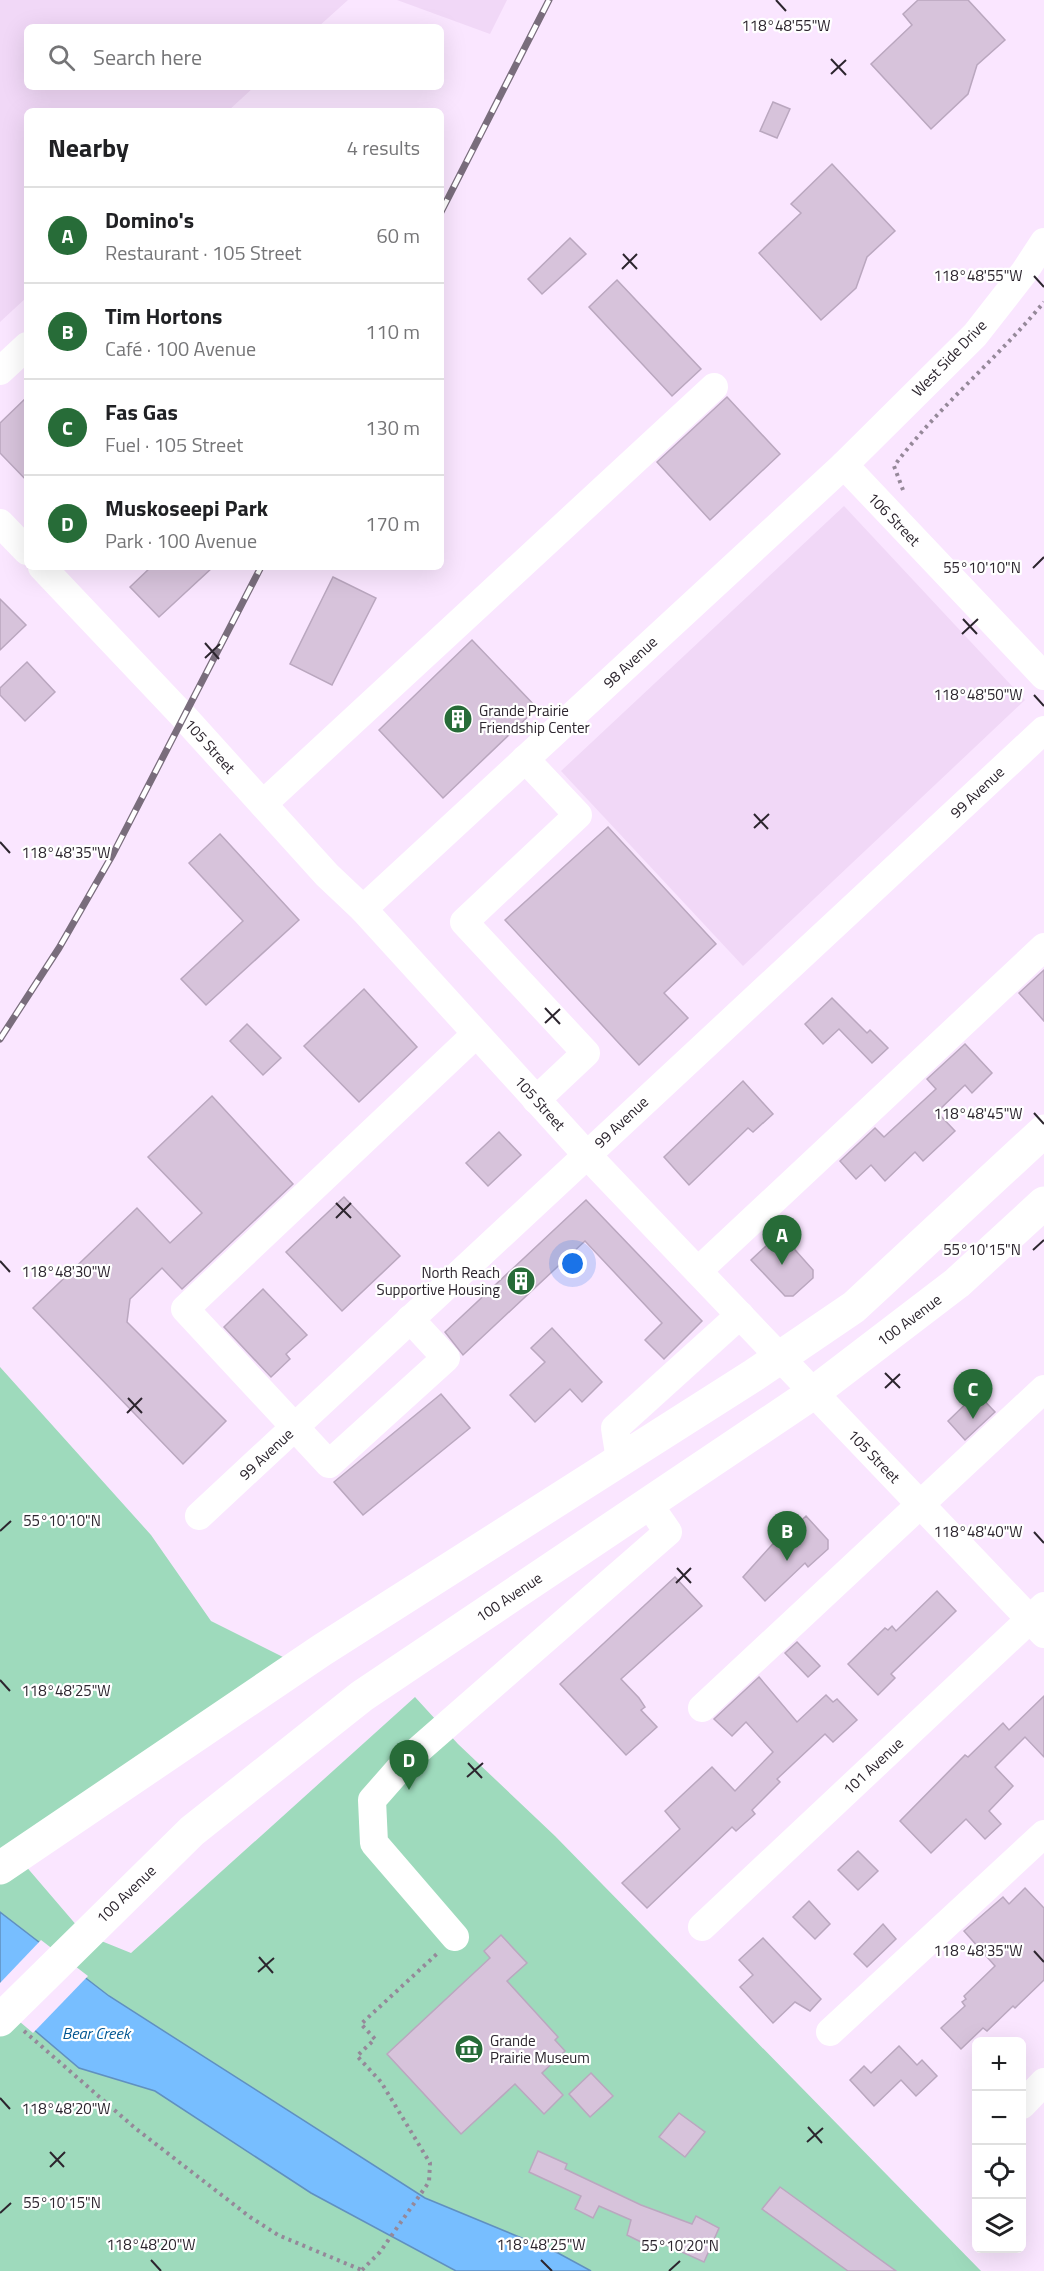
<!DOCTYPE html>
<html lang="en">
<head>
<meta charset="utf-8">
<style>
	:root { --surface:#fff; --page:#f2f2f2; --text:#202124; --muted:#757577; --line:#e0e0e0; --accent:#276c38 }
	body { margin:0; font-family:"Titillium Web",sans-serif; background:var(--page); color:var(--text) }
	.controls { position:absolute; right:18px; bottom:18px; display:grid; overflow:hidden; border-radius:9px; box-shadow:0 6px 24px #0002 }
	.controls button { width:54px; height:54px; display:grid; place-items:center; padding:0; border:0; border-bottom:2px solid var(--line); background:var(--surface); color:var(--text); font:30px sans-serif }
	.you { position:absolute; left:573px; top:1264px; width:21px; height:21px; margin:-15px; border:4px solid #fff; border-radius:50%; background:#1a73e8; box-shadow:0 0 0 9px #1a73e833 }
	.badge { display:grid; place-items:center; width:39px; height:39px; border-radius:50%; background:var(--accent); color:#fff; font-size:20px; font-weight:700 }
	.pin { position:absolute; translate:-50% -50px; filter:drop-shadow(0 2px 3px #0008) }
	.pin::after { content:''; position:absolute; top:32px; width:21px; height:18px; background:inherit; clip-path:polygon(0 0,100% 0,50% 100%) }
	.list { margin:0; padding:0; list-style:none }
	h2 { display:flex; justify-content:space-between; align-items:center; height:78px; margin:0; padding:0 24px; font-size:26px }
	h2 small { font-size:20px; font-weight:400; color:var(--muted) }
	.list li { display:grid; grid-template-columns:39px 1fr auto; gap:18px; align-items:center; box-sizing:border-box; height:96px; padding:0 24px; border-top:2px solid var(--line) }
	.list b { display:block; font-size:22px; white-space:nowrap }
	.list p { margin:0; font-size:20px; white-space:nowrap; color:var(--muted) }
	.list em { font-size:20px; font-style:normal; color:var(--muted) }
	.icon { flex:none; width:33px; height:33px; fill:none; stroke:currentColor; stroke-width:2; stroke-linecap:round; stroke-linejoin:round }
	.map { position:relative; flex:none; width:1044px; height:2271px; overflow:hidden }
	.search { position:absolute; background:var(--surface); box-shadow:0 6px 24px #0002; left:24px; top:24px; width:420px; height:66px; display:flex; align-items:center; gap:15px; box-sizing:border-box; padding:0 21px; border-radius:9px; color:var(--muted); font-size:22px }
	.panel { position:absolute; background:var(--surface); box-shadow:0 6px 24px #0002; left:24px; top:108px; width:420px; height:462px; border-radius:9px }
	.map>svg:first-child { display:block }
	.built { fill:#f1d8f7 }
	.green { fill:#9edabc }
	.water { fill:#77beff; stroke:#6090c0; stroke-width:1.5 }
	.pier { fill:#fae6ff }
	.building { fill:#d7c3db; stroke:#baa7bf; stroke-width:1.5 }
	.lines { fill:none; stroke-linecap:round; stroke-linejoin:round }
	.path { stroke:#958899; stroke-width:4; stroke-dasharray:3 4.5; stroke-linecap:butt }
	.minor { stroke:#fff; stroke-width:28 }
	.major { stroke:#fff; stroke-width:33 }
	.rail-casing { stroke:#796d7c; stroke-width:7 }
	.rail { stroke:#fff; stroke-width:4.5; stroke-dasharray:14; stroke-linecap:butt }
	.ticks { fill:none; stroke:#2c252e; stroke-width:2 }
	.labels { text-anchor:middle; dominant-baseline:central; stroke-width:4.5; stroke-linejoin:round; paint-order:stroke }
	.street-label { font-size:15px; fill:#2c252e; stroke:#fff }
	.poi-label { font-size:15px; fill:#2c252e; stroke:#fff; text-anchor:start }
	.water-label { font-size:16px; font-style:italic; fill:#015691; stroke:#fff }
	.ticks-label { font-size:15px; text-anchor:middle; fill:#2c252e; stroke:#fff; stroke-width:4.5; stroke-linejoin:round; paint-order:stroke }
</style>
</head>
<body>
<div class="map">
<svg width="1044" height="2271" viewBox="0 0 1044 2271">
	<rect width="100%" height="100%" fill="#fae6ff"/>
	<g class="built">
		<polygon points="0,0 348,0 318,27 27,27 27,87 254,87 228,111 27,111 27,297 0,322"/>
		<polygon points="397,0 507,0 490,34"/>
		<polygon points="844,506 1025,700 743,966 561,771"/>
	</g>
	<polygon class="green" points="0,1367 151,1535 211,1621 285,1658 18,1857 84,1934 131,1953 415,1697 458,1744 555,1836 981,2271 0,2271"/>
	<polygon class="water" points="0,1912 109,1996 425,2198 558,2253 591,2271 456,2271 311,2193 155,2091 79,2068 0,2001"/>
	<polygon class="pier" points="41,1940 88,1976 33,2033 0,2005 0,1983"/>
	<g class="building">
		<polygon points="918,0 968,0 1005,40 977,65 968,94 931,129 871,64 912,25 903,14"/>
		<polygon points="773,102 790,109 777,138 760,131"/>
		<polygon points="832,164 895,231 867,257 856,288 821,320 759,253 801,213 791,204"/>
		<polygon points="570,238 586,254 542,294 528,279"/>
		<polygon points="617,280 701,369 672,396 589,307"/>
		<polygon points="27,397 27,481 0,453 0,423"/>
		<polygon points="727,397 780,454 710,520 657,462"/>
		<polygon points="151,567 213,567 159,617 130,587"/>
		<polygon points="333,577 376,598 332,685 290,664"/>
		<polygon points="0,599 26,625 0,650"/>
		<polygon points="472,640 537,708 443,798 379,730"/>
		<polygon points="27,662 55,692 25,721 0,695 0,688"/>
		<polygon points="608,827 716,944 664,993 688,1018 639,1065 505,920"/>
		<polygon points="220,834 299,920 206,1005 181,979 243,921 189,863"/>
		<polygon points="1044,970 1044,1021 1019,993"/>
		<polygon points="364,989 417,1047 359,1102 304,1046"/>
		<polygon points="832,998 867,1033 870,1030 888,1048 872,1063 839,1029 823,1044 805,1024"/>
		<polygon points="247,1024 281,1058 263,1075 230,1041"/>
		<polygon points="965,1044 992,1073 972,1093 965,1085 937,1112 955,1131 923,1161 915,1152 885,1181 871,1165 856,1179 840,1161 875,1128 884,1137 936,1089 927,1079"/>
		<polygon points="743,1081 773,1114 753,1132 748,1128 689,1185 664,1157"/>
		<polygon points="212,1096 293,1184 182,1289 162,1268 130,1299 127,1322 226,1421 183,1464 33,1308 137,1208 170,1243 202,1213 148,1157"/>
		<polygon points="499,1132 521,1155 488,1186 466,1163"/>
		<polygon points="344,1197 400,1256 342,1311 286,1252"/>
		<polygon points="586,1200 702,1321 664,1359 645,1340 662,1323 585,1241 463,1355 445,1332"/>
		<polygon points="780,1233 813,1270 813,1278 793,1296 785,1296 751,1260"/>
		<polygon points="263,1289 307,1335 286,1354 290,1359 271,1377 224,1327"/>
		<polygon points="552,1328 602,1382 582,1402 570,1389 535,1422 510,1395 545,1362 531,1348"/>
		<polygon points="977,1393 995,1412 965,1440 948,1421"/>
		<polygon points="441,1394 470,1428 363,1515 334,1482"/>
		<polygon points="806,1516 828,1540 828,1549 808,1567 805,1563 765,1601 743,1577 779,1537 783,1538"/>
		<polygon points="675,1577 702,1606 621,1679 639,1698 645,1707 641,1710 657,1727 626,1755 560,1684"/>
		<polygon points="937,1591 956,1611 891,1674 895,1678 878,1695 848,1664 885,1628 888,1630 892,1626 896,1631"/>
		<polygon points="797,1642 820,1666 808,1677 785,1653"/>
		<polygon points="759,1677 797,1722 826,1695 833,1702 837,1699 857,1720 833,1742 825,1734 777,1779 780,1782 752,1810 755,1814 736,1831 732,1827 647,1908 622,1883 680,1829 665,1811 712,1767 735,1791 773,1752 746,1722 732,1736 714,1719"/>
		<polygon points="1044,1696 1044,1757 1025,1737 995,1767 1013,1786 989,1811 1001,1824 985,1839 966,1819 931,1853 900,1821 965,1755 968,1757 1003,1723 1009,1730"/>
		<polygon points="858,1851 878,1871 858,1890 838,1870"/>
		<polygon points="1025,1888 1044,1908 1044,1980 1015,2008 1013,2006 987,2031 983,2028 961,2049 941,2028 965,2006 962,2002 966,1999 964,1996 995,1966 964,1931 1003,1897 1009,1904"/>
		<polygon points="809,1901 830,1924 815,1939 793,1917"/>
		<polygon points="883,1924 896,1939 867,1967 854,1954"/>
		<polygon points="501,1935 527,1963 507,1981 558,2037 555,2040 565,2051 542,2073 563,2095 544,2114 515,2084 461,2134 387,2054 490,1958 484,1951"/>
		<polygon points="763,1938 821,1999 810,2011 795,2002 773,2023 740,1987 753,1975 739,1960"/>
		<polygon points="899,2046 917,2065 922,2060 937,2076 916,2096 901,2080 874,2106 850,2080 864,2066 871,2073"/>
		<polygon points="591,2073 613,2096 590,2117 569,2094"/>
		<polygon points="679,2113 705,2132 685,2157 659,2137"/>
		<polygon points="538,2151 567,2164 565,2169 641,2205 692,2224 696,2216 719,2228 704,2262 653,2239 649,2246 627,2235 631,2220 599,2206 593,2218 575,2209 581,2196 529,2172"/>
		<polygon points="780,2187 896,2271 848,2271 762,2209"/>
	</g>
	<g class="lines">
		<g class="path">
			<path d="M 903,490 L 894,466 C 938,407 997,359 1044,302"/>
			<polyline points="24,2031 135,2128 250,2217 278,2235 364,2271"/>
			<polyline points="362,2270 380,2252 429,2182 430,2163 381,2082 357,2056 375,2039 361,2024 439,1952"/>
		</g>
		<g class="minor">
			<polyline points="0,371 27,346"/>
			<polyline points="844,465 1044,676"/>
			<polyline points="0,523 27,551"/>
			<polyline points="42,567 184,717 327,875 363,909 586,1154 1044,1634"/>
			<polyline points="525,759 578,815 464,922 586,1053 536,1100"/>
			<polyline points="263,804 714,387"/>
			<polyline points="363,909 844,465 975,335 1025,271 1044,242"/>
			<polyline points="698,1271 1044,947"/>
			<polyline points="410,1319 446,1358 329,1464 185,1309 476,1034"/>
			<polyline points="620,1460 615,1428 740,1315"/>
			<polyline points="199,1516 1044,730"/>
			<polyline points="702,1708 1044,1389"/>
			<polyline points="702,1927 1044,1606"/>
			<polyline points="455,1937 374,1843 372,1800 408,1759 668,1532 648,1503"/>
			<polyline points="830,2032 1044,1834"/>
			<polyline points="1022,2105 1044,2082"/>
		</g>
		<g class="major">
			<polyline points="0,1868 322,1650 754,1375 854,1307 1044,1131"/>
			<polyline points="0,2020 192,1831 362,1696 813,1393 957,1283 1044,1203"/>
		</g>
		<g class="rail-casing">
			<g id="rail">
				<polyline points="441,212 549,0"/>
				<polyline points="0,1039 59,948 113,854 261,567"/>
			</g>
		</g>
		<use href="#rail" class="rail"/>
	</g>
	<path class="ticks" d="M 776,0 L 786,11M 831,59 L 846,75M 831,74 L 846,60M 623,254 L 637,269M 622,269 L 637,254M 1034,276 L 1044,287M 1033,568 L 1044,557M 963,619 L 977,634M 962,634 L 978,619M 205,643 L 219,659M 205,658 L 220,644M 1034,695 L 1044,706M 754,814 L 768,829M 754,828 L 769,814M 0,842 L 10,853M 545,1008 L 560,1024M 545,1023 L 560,1009M 1034,1113 L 1044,1124M 336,1203 L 351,1218M 336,1218 L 351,1203M 1033,1250 L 1044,1240M 0,1261 L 10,1272M 885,1373 L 900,1388M 885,1388 L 900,1374M 128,1398 L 142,1413M 127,1413 L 142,1398M 0,1531 L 11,1521M 1034,1532 L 1044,1543M 677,1568 L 691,1583M 676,1583 L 691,1568M 0,1680 L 10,1691M 468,1763 L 482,1778M 467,1777 L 483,1763M 1034,1951 L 1044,1962M 259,1957 L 273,1973M 258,1972 L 274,1958M 0,2098 L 10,2109M 808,2127 L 822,2143M 807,2142 L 823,2128M 50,2152 L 64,2167M 50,2167 L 65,2152M 0,2213 L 11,2203M 151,2260 L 161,2271M 541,2260 L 552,2271M 669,2271 L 680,2261"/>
	<defs>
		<g id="building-disc" transform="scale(1.5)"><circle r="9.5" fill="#276c38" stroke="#fff"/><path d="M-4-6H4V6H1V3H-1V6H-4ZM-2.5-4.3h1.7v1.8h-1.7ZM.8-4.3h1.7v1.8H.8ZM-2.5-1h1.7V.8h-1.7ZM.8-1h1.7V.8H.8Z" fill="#fff"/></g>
		<g id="museum-disc" transform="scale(1.5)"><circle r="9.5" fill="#276c38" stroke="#fff"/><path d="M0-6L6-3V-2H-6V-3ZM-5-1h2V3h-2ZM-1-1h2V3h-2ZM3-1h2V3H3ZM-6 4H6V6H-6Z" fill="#fff"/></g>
	</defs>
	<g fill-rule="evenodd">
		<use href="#building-disc" x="458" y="719"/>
		<use href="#building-disc" x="521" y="1281"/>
		<use href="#museum-disc" x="469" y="2049"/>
	</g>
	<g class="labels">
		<g class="street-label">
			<text transform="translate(949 358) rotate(-46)">West Side Drive</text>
			<text transform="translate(894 519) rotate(46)">106 Street</text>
			<text transform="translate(630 662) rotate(-43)">98 Avenue</text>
			<text transform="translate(210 746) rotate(48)">105 Street</text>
			<text transform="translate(977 792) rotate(-43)">99 Avenue</text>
			<text transform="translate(540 1103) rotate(48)">105 Street</text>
			<text transform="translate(621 1122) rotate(-43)">99 Avenue</text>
			<text transform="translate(909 1320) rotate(-37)">100 Avenue</text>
			<text transform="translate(266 1454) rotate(-43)">99 Avenue</text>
			<text transform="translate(874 1456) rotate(46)">105 Street</text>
			<text transform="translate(509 1597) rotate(-34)">100 Avenue</text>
			<text transform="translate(873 1766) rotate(-43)">101 Avenue</text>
			<text transform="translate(126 1894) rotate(-44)">100 Avenue</text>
		</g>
		<g class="poi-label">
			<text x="479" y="710">Grande Prairie<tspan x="479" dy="17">Friendship Center</tspan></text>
			<text x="500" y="1272" text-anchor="end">North Reach<tspan x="500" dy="17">Supportive Housing</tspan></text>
			<text x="490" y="2040">Grande<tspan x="490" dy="17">Prairie Museum</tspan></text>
		</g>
		<g class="water-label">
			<text x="96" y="2033">Bear Creek</text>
		</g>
	</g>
	<g class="ticks-label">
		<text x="786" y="31">118°48'55"W</text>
		<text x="978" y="281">118°48'55"W</text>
		<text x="982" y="573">55°10'10"N</text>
		<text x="978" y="700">118°48'50"W</text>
		<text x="66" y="858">118°48'35"W</text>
		<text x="978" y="1119">118°48'45"W</text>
		<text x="982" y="1255">55°10'15"N</text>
		<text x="66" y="1277">118°48'30"W</text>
		<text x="62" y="1526">55°10'10"N</text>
		<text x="978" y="1537">118°48'40"W</text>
		<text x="66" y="1696">118°48'25"W</text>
		<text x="978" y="1956">118°48'35"W</text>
		<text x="66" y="2114">118°48'20"W</text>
		<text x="62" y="2208">55°10'15"N</text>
		<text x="151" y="2250">118°48'20"W</text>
		<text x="541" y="2250">118°48'25"W</text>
		<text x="680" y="2251">55°10'20"N</text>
	</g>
</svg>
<div class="controls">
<button>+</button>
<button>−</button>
<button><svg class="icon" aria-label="locate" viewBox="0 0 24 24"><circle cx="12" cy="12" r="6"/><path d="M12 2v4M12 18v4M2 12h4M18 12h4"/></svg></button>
<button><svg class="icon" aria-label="layers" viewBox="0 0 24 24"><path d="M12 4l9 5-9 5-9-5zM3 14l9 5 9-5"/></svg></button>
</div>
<div class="you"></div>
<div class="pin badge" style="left:782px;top:1265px">A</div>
<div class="pin badge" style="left:787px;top:1561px">B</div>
<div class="pin badge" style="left:973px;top:1419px">C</div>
<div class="pin badge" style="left:409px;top:1790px">D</div>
<div class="search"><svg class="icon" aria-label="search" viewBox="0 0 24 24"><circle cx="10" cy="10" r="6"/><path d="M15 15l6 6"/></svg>Search here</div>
<section class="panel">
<h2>Nearby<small>4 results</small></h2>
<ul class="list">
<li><span class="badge">A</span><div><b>Domino's</b><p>Restaurant · 105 Street</p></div><em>60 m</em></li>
<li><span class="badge">B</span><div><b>Tim Hortons</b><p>Café · 100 Avenue</p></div><em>110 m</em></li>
<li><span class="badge">C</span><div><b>Fas Gas</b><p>Fuel · 105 Street</p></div><em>130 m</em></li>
<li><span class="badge">D</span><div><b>Muskoseepi Park</b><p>Park · 100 Avenue</p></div><em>170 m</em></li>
</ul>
</section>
</div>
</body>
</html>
